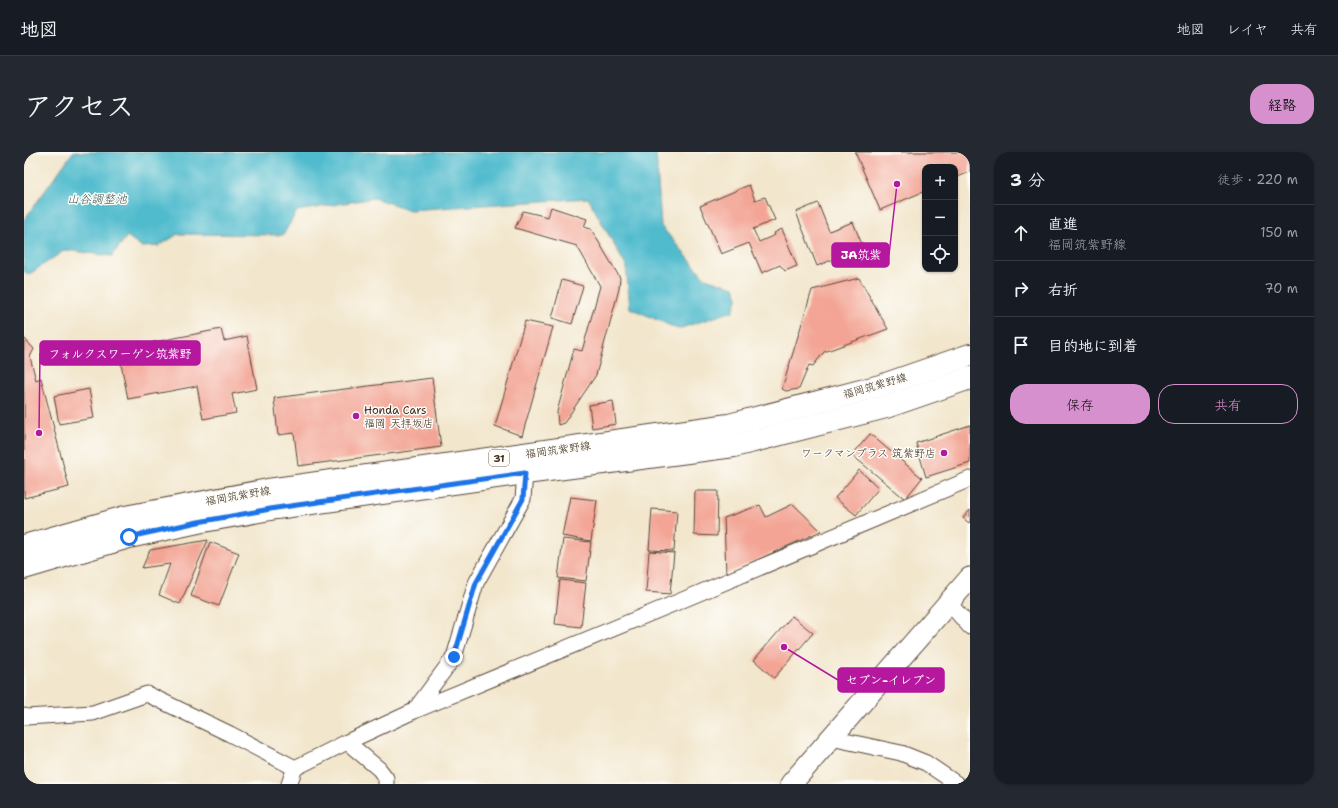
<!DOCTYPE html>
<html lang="ja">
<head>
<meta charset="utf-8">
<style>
	:root { --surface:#171b24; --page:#242831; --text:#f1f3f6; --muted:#9ea1a6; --line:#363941; --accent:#d690ce }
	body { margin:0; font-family:"Shantell Sans","Klee One",sans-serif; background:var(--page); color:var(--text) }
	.controls { position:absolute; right:12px; top:12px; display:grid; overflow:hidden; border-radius:8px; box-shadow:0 1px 3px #0004 }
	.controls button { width:36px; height:36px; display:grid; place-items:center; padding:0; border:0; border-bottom:1px solid var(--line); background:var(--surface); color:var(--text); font:20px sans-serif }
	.stop { position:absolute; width:12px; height:12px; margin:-9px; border:3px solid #1a73e8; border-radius:50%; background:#fff }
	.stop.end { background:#1a73e8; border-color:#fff; box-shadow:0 1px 4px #0008 }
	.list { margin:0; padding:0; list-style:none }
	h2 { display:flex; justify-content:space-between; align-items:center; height:52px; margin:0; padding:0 16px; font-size:17px }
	h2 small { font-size:13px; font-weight:400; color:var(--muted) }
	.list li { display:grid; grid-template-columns:26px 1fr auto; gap:12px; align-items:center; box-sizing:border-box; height:56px; padding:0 16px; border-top:1px solid var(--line) }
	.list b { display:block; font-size:15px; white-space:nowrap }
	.list p { margin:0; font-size:13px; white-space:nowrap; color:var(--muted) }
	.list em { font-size:13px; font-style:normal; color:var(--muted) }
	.actions { display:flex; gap:8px; padding:12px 16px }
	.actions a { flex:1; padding:9px 0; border:1px solid var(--accent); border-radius:16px; text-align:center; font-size:14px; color:var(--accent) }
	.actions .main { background:var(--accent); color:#111 }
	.icon { flex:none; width:22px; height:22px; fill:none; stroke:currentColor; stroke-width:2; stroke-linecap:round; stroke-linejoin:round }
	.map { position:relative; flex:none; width:946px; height:632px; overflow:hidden; border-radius:16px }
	header { display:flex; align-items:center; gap:24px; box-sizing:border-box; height:56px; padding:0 20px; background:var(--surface); border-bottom:1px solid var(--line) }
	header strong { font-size:19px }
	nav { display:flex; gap:22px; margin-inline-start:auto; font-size:14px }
	.intro { display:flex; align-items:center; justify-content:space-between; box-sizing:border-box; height:96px; padding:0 24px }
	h1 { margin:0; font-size:28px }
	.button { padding:10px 18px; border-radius:16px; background:var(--accent); color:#111; font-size:14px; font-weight:700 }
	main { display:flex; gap:24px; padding:0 24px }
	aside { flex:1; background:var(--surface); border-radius:16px; box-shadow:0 1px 3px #0004 }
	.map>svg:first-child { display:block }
	.water { fill:#50bbcd; stroke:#467276 }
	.building { fill:#f3a494 }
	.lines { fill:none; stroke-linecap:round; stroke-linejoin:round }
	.street-casing { stroke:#564638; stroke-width:17 }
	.secondary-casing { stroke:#564638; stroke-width:23 }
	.primary-casing { stroke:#564638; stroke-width:24 }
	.street { stroke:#fff; stroke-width:15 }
	.secondary { stroke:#fff; stroke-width:21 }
	.primary { stroke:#fff; stroke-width:22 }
	.route { stroke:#1a73e8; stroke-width:5 }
	.poi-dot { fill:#b5179e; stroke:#fdfcf7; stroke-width:1.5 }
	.labels { text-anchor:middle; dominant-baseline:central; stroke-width:3; stroke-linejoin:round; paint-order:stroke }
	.shield { fill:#fdfcf7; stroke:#75695f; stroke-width:1 }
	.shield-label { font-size:10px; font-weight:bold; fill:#3b2a1e }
	.street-label { font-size:11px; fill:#3b2a1e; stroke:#fdfcf7 }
	.poi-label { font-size:11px; fill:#3b2a1e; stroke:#fdfcf7; text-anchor:start }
	.water-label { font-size:12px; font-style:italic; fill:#425d5b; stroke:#fdfcf7 }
	.leader { fill:none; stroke:#b5179e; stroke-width:1.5 }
	.callout-dot { fill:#b5179e; stroke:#fdfcf7; stroke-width:1.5 }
	.callout { fill:#b5179e; stroke:#b5179e; stroke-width:1.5 }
	.callout-label { font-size:12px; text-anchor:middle; font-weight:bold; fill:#fff }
</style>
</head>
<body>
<header>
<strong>地図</strong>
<nav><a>地図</a><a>レイヤ</a><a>共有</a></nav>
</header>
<div class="intro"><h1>アクセス</h1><a class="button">経路</a></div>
<main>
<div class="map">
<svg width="946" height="632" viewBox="0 0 946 632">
	<rect width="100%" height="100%" fill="#fdfcf7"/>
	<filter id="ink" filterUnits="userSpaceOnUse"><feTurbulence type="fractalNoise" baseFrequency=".025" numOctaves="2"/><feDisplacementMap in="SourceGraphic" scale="8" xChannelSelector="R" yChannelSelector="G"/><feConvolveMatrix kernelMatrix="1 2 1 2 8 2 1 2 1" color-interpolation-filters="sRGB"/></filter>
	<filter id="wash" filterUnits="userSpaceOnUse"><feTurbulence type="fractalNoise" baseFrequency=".012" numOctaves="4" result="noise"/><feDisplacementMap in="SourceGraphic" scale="16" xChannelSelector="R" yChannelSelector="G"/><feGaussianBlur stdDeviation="0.9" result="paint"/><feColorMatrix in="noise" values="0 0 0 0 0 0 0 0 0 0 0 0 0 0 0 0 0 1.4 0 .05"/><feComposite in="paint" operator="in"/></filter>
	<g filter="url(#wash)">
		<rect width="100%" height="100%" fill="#f2e6cc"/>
		<polygon class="water" points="49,0 632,0 637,74 681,126 710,135 714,145 709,159 654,177 606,156 602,114 564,46 386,58 350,46 273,59 259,83 154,82 135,94 118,95 103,84 88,104 41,98 4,123 0,119 0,68"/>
		<g id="blocks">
			<g class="building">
				<polygon points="831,0 946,0 946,20 931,26 931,15 901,15 901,39 856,58"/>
				<polygon points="725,33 731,48 741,45 751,68 729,77 735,90 751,83 750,81 758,77 773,114 761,119 756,113 738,121 725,91 697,102 676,54"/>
				<polygon points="794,51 805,79 829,70 839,95 793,114 772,60"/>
				<polygon points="527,55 563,67 560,75 567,77 596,126 595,137 572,223 540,271 534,273 533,260 550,197 558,199 576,134 553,94 491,76 499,59 524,65"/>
				<polygon points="835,126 864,177 800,200 789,214 785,213 775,237 762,239 758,237 788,138"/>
				<polygon points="538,128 559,134 548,172 528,166"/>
				<polygon points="501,169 529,175 498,284 471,274"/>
				<polygon points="197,177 200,189 223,184 233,237 208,242 212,261 179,267 173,234 104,247 94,197"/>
				<polygon points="0,186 10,197 6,205 12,228 17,226 45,335 0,346"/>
				<polygon points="408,226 417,295 274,314 270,281 254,283 250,246"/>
				<polygon points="65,237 70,266 35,272 30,244"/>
				<polygon points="589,249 592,272 568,276 565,253"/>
				<polygon points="946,273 946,311 902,325 892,291"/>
				<polygon points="846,282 898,326 881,347 828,303"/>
				<polygon points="835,318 855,336 832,363 811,346"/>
				<polygon points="671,339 694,339 693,384 670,383"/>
				<polygon points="546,345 573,348 567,389 538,384"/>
				<polygon points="769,352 797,379 702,422 700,366 736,353 742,365"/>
				<polygon points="628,357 653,359 650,399 625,398"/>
				<polygon points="946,358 946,369 945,371 939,366"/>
				<polygon points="539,387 567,390 562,429 534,426"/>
				<polygon points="184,388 156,452 135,443 146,412 118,416 126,398"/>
				<polygon points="186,390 215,401 195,454 167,444"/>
				<polygon points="625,399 650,401 646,442 622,440"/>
				<polygon points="536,428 562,431 557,475 531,472"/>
				<polygon points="768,464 789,481 750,526 730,508"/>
			</g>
		</g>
	</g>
	<g filter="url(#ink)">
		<use href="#blocks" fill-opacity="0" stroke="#564638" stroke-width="1"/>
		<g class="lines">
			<g class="street-casing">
				<g id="street">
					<polyline points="925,451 946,475"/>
					<polyline points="390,559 430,505 452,431 499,347 501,321"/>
					<polyline points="0,564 2,565 69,561 123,542 206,582 271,616"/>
					<polyline points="807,586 877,601 902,611 933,632"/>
					<polyline points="323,590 355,617 362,626 362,632"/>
					<polyline points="265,632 271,616 323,590 390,559 661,447 946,327"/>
				</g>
			</g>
			<g class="secondary-casing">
				<polyline id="secondary" points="767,632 946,426"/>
			</g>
			<g class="primary-casing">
				<g id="primary">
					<polyline points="0,394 101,365 244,338 705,273 856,234 946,203"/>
					<polyline points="0,416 105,385 174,370 252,356 501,321 710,294 862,255 946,226"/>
				</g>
			</g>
			<use href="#street" class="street"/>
			<use href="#secondary" class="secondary"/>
			<use href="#primary" class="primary"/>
		</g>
	</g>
	<g class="lines" filter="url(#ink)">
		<polyline class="route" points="105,385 174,370 252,356 501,321 499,347 452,431 430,505"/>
	</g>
	<g class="poi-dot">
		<circle cx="332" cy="264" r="4"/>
		<circle cx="920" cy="301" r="4"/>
	</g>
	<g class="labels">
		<rect class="shield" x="465" y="298" width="20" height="16" rx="3"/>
		<g class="shield-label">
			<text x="475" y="306">31</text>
		</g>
		<g class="street-label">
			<text transform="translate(851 234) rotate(-16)">福岡筑紫野線</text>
			<text transform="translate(534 298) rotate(-8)">福岡筑紫野線</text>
			<text transform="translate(214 344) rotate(-10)">福岡筑紫野線</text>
		</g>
		<g class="poi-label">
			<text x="340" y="258">Honda Cars<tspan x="340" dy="13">福岡 天拝坂店</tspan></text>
			<text x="912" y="301" text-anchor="end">ワークマンプラス 筑紫野店</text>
		</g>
		<g class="water-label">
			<text x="73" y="47">山谷調整池</text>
		</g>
	</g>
	<path class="leader" d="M873 32L865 103M15 281L16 201M760 495L814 528"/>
	<g class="callout-dot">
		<circle cx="873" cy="32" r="4"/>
		<circle cx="15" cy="281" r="4"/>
		<circle cx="760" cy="495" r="4"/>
	</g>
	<g class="callout">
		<rect x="808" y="91" width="57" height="24" rx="4"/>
		<rect x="16" y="189" width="160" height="24" rx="4"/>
		<rect x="814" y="516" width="106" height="24" rx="4"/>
	</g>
	<g class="callout-label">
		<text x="837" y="107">JA筑紫</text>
		<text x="96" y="206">フォルクスワーゲン筑紫野</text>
		<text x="867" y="532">セブン-イレブン</text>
	</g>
</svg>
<div class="controls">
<button>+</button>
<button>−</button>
<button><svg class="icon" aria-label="locate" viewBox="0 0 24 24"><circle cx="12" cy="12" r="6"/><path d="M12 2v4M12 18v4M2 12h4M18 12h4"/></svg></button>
</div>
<div class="stop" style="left:105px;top:385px"></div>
<div class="stop end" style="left:430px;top:505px"></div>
</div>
<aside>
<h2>3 分<small>徒歩 · 220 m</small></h2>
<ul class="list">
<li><svg class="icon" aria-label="ahead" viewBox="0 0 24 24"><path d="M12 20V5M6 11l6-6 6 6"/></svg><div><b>直進</b><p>福岡筑紫野線</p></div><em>150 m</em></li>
<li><svg class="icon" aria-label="right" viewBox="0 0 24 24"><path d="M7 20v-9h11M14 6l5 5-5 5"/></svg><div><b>右折</b></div><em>70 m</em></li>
<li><svg class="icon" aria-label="arrive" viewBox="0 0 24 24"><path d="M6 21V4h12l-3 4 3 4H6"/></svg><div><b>目的地に到着</b></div></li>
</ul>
<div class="actions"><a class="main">保存</a><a>共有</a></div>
</aside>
</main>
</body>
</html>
